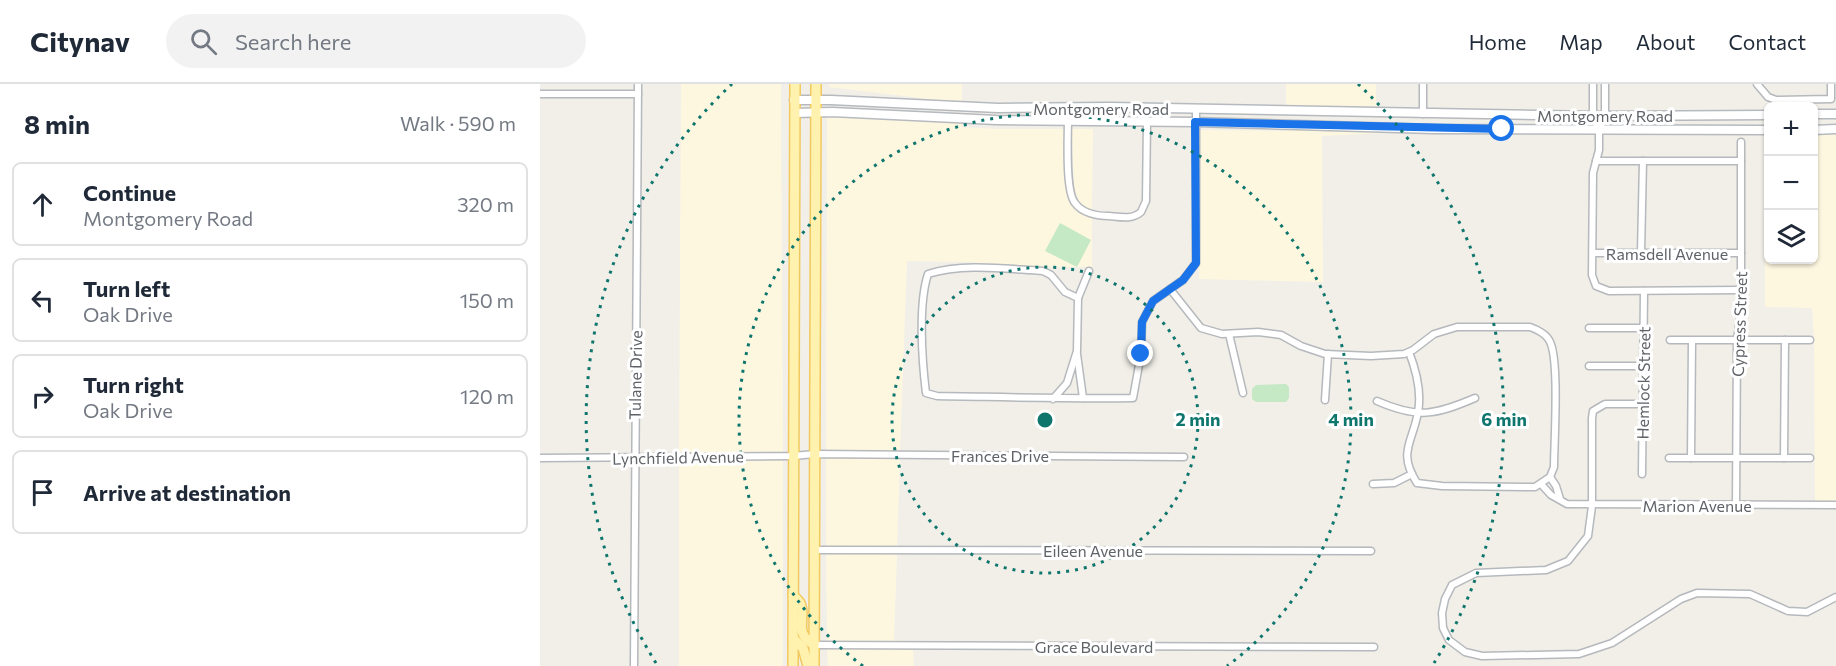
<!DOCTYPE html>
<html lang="en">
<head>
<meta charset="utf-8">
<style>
	:root { --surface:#fff; --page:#f2f2f3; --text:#1f2937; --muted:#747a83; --line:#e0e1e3 }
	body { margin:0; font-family:Commissioner,sans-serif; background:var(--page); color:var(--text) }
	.controls { position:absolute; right:18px; top:18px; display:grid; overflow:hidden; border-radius:9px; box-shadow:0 2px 4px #0004 }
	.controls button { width:54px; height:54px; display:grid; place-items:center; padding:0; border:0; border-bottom:2px solid var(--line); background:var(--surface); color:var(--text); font:30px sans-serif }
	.stop { position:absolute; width:18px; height:18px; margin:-14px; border:4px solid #1a73e8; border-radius:50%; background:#fff }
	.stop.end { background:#1a73e8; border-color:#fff; box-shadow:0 2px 6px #0008 }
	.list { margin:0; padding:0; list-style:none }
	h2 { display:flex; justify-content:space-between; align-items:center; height:78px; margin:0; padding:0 24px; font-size:26px }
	h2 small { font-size:20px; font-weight:400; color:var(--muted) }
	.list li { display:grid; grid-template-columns:39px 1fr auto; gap:18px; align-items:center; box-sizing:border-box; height:84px; margin:0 12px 12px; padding:0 12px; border:2px solid var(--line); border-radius:9px }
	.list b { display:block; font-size:22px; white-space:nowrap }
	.list p { margin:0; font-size:20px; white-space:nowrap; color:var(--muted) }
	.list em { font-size:20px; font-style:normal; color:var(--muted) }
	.icon { flex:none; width:33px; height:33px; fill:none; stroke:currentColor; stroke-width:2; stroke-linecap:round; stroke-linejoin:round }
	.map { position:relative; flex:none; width:1296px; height:582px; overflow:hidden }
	header { display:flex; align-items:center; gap:36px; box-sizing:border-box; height:84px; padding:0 30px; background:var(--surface); border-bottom:2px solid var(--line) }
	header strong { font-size:28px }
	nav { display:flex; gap:33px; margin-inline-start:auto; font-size:21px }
	.search { width:420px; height:54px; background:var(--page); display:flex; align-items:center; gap:15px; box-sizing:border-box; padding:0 21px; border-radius:33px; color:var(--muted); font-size:22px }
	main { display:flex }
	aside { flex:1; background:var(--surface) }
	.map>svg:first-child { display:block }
	.commercial { fill:#fef7e0 }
	.green { fill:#c5e8c5 }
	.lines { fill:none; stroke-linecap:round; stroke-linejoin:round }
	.street-casing { stroke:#b5b8bc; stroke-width:9 }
	.secondary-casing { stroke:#b6babf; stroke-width:11 }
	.primary-casing { stroke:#f2c960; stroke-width:12 }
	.street { stroke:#fff; stroke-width:6 }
	.secondary { stroke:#fff; stroke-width:8 }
	.primary { stroke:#fff2af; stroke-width:9 }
	.route { stroke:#1a73e8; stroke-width:8 }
	.ring { fill:none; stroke:#0f766e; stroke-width:3; stroke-dasharray:3 6 }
	.labels { text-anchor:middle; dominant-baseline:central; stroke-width:6; stroke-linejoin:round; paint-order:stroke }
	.street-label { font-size:16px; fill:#5f6368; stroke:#fff }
	.centre { fill:#0f766e; stroke:#fff; stroke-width:3 }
	.ring-label { font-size:18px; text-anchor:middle; font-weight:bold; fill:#0f766e; stroke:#fff; stroke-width:6; stroke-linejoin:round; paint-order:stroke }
</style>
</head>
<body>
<header>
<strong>Citynav</strong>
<div class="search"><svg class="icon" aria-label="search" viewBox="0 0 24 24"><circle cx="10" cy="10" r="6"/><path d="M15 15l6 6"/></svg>Search here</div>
<nav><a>Home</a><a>Map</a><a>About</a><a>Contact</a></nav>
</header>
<main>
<aside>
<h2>8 min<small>Walk · 590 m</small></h2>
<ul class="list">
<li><svg class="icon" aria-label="ahead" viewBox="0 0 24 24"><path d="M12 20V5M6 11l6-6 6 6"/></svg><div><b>Continue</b><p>Montgomery Road</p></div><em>320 m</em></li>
<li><svg class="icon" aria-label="left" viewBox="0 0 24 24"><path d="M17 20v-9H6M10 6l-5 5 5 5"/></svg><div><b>Turn left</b><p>Oak Drive</p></div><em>150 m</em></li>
<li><svg class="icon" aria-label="right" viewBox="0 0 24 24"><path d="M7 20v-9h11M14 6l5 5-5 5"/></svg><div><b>Turn right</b><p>Oak Drive</p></div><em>120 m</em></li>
<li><svg class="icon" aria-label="arrive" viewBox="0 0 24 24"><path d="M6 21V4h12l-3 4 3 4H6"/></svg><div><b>Arrive at destination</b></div></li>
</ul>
</aside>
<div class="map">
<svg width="1296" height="582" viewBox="0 0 1296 582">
	<rect width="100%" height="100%" fill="#f1efe8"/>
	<g class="commercial">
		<polygon points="141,0 241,0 243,369 139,370"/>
		<polygon points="289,0 422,0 422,19 289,3"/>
		<polygon points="746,0 836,0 836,20 838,23 843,23 843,26 746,24"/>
		<polygon points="287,32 422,38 422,43 456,45 524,45 527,114 533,123 543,130 552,133 552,183 507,183 424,178 367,177 360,367 286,366"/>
		<polygon points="745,44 843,47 843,49 782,52 783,198 659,195 658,46 745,47"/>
		<polygon points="532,45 553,45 552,126 538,119 534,112"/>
		<polygon points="1225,49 1228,49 1228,176 1274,176 1274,49 1296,49 1296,418 1275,418 1274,253 1272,224 1225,223"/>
		<polygon points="286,373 360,374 357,463 286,463"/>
		<polygon points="243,375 243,582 139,582 139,376"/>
		<polygon points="286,470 357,470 354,556 373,558 287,557"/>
		<polygon points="287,564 373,564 374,582 288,582"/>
	</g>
	<g class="green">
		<polygon points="520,139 551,156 537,183 505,167"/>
		<polygon points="746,300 749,303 749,314 746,318 716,318 712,315 712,305 716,301"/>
	</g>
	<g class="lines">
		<g class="street-casing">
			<g id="street">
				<polyline points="883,0 883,30"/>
				<polyline points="1053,0 1053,32 1059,46"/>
				<polyline points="1065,0 1065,32 1059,46 1059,66 1053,89 1052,191 1056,202 1069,207 1200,206"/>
				<polyline points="1217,0 1228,13 1236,16 1291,15 1291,0"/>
				<polyline points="0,10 98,10"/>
				<path d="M 528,35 C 528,53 525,107 535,119 C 542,129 557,132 569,132 C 580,133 592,136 601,128 L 606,117 L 607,37"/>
				<polyline points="1056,77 1201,77"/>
				<polyline points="1101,168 1103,77"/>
				<polyline points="1053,169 1201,169"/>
				<path d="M 630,205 L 661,244 L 682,250 L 718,248 L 741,251 L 761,262 L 785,270 L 831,272 L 864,270 L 873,266 L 894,250 L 917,243 L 990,243 C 996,245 1006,250 1009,256 C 1020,272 1014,359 1014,383 L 1010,393 L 995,403 L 902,402 L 877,399 C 857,368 873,358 878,328 C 882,307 876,286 869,268"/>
				<polyline points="538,214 549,187"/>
				<polyline points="1049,244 1103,244"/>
				<polyline points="689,250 703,309"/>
				<polyline points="1130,256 1270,256"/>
				<polyline points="537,270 543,314"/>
				<polyline points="1049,282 1103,282"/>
				<path d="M 513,315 L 527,299 L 537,267 L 538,214 L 525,208 L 511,191 L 503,187 C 465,185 424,179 388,190 C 378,220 382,277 386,309 L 397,312 C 462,313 528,315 593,314 L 601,270 L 602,238 L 613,217 L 643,196 L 656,179 L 656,25"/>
				<polyline points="785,316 788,270"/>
				<path d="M 837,317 C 878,335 895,331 935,314"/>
				<polyline points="1102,320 1065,320 1053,327 1052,334 1052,422 1048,452 1028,477 1006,486 936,489 912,501 905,515 902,529 903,544 909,556 925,568 942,572 1039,570 1072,559 1141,515 1157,509 1210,510 1248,527 1267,528 1296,513"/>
				<polyline points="0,374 253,372 275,370 644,373"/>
				<polyline points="1129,374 1270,374"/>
				<polyline points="1151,374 1152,257"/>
				<polyline points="1244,374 1245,256"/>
				<polyline points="1102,390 1104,207"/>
				<polyline points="1010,393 1016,402 1020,415"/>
				<polyline points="833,400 854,399 872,390"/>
				<polyline points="1001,400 1011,411 1027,420 1296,421"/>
				<polyline points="1196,421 1197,256 1201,229 1201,58"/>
				<polyline points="275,466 831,467"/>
				<polyline points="274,561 834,563"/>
				<polyline points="94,582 98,0"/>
			</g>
		</g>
		<g class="secondary-casing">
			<g id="secondary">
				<polyline points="254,16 291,16 458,24 571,23 1053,32 1228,31"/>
				<polyline points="255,29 292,28 456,36 655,38 893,45 1228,46"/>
				<polyline points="1274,30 1296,30"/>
				<polyline points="1274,46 1296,45"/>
			</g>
		</g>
		<g class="primary-casing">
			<g id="primary">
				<path d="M 253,511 C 255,514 258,516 260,519 C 267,536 252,547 274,561"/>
				<polyline points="253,554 263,564 268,582"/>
				<polyline points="253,582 255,0"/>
				<polyline points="274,582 276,0"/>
			</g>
		</g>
		<use href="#street" class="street"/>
		<use href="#secondary" class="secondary"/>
		<use href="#primary" class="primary"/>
	</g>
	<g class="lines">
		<polyline class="route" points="601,270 602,238 613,217 643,196 656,179 655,38 962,45"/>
	</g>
	<g class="ring">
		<circle cx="505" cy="336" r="153"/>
		<path d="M323 582A306 306 0 1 1 687 582"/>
		<path d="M116 579A459 459 0 0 1 192 0M818 0A459 459 0 0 1 894 579"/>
	</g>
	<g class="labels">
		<g class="street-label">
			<text x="561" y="24">Montgomery Road</text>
			<text x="1065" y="31">Montgomery Road</text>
			<text x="1127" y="169">Ramsdell Avenue</text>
			<text transform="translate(1199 240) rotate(-88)">Cypress Street</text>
			<text transform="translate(95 291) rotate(-89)">Tulane Drive</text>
			<text transform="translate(1103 299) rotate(-89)">Hemlock Street</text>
			<text x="460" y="371">Frances Drive</text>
			<text transform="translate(138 373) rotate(-1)">Lynchfield Avenue</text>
			<text x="1157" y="421">Marion Avenue</text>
			<text x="553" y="466">Eileen Avenue</text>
			<text x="554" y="562">Grace Boulevard</text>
		</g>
	</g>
	<circle cx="505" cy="336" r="9" class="centre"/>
	<g class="ring-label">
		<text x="658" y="342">2 min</text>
		<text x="811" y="342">4 min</text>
		<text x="964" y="342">6 min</text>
	</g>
</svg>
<div class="controls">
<button>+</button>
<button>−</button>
<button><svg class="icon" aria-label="layers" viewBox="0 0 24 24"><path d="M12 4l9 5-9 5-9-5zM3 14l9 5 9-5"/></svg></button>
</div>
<div class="stop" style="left:962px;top:45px"></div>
<div class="stop end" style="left:601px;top:270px"></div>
</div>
</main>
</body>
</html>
